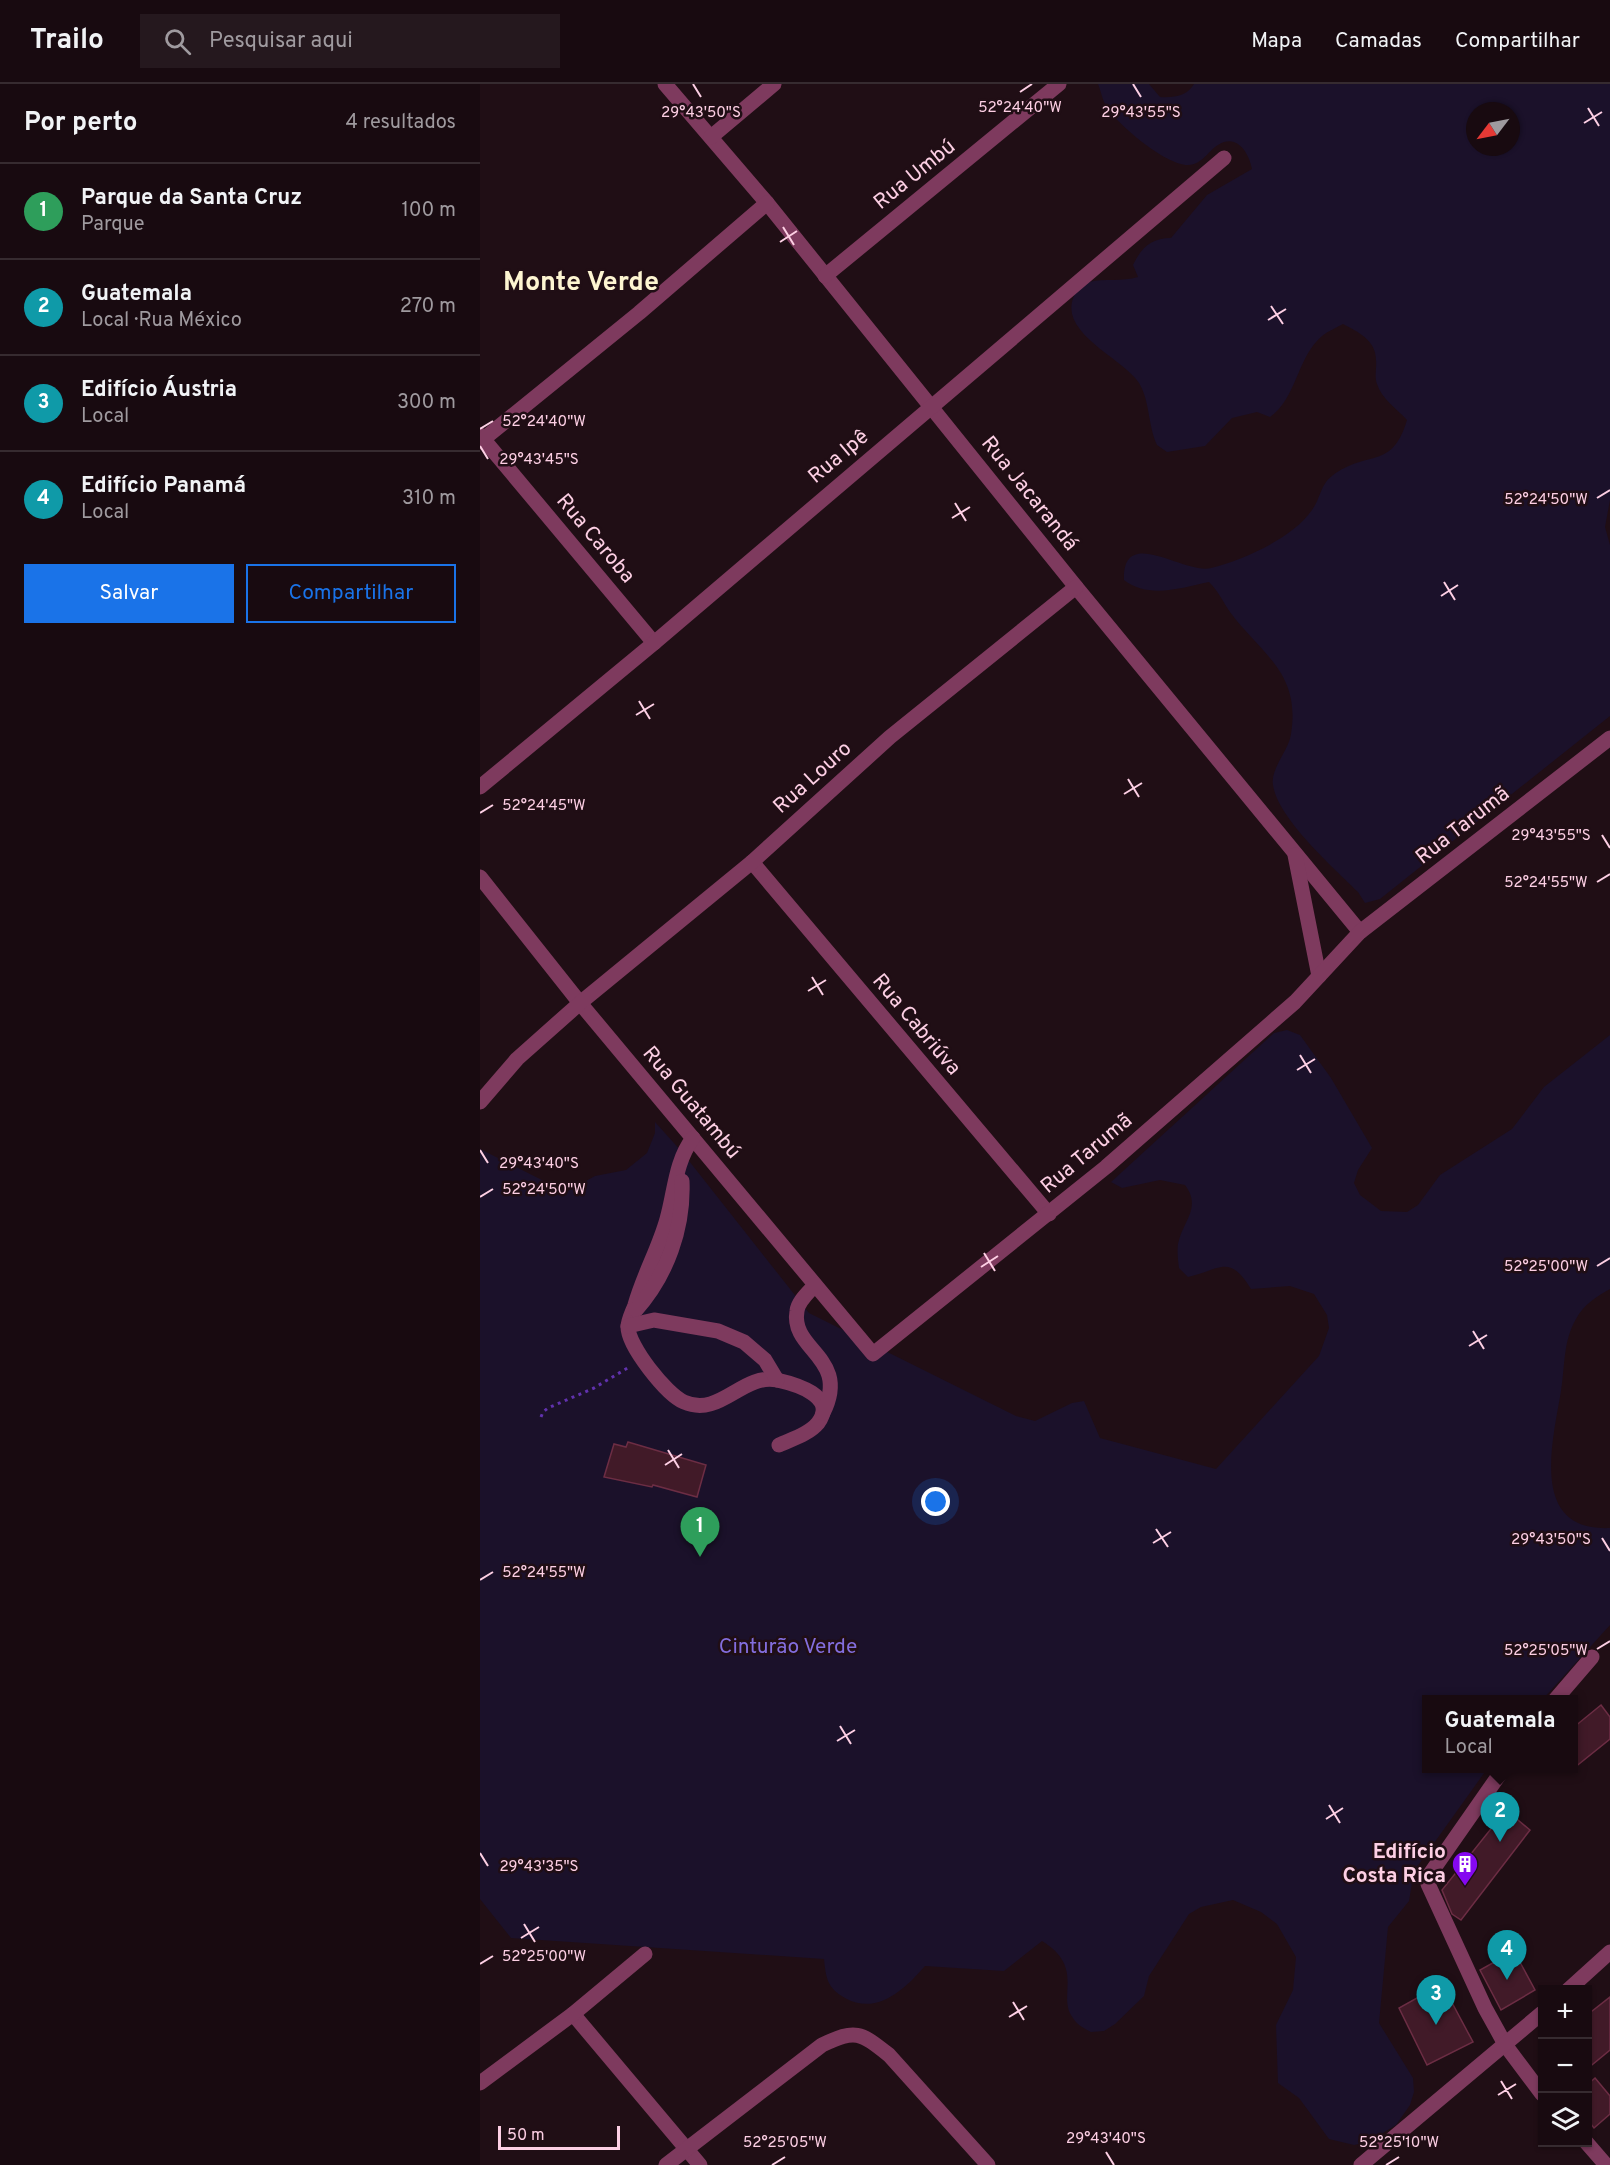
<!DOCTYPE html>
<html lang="pt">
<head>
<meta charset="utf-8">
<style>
	:root { --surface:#180a10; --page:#25181e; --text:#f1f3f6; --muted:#9f9a9f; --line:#362b30; --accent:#1a73e8 }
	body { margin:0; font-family:Overpass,sans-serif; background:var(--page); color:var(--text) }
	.controls { position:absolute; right:18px; bottom:18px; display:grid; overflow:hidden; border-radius:0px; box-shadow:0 2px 4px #0004 }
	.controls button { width:54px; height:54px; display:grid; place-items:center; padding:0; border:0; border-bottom:2px solid var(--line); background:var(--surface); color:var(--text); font:30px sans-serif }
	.compass { position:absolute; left:986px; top:18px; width:54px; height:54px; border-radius:50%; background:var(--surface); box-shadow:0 2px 4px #0004; rotate:238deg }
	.scale { position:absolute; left:18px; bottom:15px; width:122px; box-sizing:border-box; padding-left:6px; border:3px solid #fdcfe4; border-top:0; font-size:16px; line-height:21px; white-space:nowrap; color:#fdcfe4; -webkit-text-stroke:4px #200e15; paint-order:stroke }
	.you { position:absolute; left:456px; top:1418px; width:21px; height:21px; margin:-15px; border:4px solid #fff; border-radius:50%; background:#1a73e8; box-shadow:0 0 0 9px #1a73e833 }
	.badge { display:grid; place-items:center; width:39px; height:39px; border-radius:50%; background:var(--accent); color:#fff; font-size:20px; font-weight:700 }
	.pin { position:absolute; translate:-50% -50px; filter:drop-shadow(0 2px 3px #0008) }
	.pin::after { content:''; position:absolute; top:32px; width:21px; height:18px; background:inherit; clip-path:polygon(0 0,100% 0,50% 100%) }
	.popup { position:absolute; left:942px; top:1611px; width:156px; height:78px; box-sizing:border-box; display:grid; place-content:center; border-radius:0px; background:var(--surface); filter:drop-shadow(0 2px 4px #0005); font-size:20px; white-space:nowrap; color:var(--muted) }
	.popup b { font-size:22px; color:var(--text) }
	.popup::after { content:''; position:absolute; left:50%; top:100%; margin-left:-12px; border:12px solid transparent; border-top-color:var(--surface) }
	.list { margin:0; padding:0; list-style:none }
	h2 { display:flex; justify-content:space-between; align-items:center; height:78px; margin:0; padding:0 24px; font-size:26px }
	h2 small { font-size:20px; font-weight:400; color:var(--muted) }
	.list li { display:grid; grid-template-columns:39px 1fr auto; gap:18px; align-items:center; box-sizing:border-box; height:96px; padding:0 24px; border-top:2px solid var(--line) }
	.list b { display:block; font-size:22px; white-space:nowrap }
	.list p { margin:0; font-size:20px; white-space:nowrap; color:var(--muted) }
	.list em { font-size:20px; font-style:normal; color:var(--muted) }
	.actions { display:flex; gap:12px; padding:18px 24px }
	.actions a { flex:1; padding:14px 0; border:2px solid var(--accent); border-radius:0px; text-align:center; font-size:21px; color:var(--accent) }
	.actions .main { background:var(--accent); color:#fff }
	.icon { flex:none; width:33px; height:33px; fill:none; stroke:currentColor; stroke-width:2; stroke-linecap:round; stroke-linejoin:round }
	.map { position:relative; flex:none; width:1130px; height:2081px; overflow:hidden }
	header { display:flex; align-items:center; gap:36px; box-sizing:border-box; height:84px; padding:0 30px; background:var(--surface); border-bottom:2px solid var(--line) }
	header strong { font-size:28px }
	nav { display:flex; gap:33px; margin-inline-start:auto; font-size:21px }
	.search { width:420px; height:54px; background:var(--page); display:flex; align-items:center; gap:15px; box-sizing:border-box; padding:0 21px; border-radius:0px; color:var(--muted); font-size:22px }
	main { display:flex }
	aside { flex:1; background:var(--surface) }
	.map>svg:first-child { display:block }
	.green { fill:#1b112a; fill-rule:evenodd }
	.building { fill:#411a28; stroke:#6c2d44; stroke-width:1.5 }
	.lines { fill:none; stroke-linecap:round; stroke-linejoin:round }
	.path { stroke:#6132ae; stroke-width:3; stroke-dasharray:3 4.5; stroke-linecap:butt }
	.minor { stroke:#7e3a5e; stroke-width:15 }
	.ticks { fill:none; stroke:#fdcfe4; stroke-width:2 }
	.labels { text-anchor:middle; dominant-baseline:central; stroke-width:5; stroke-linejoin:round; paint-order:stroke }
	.street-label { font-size:21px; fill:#fdcfe4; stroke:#200e15 }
	.park-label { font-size:21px; fill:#836ede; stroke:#200e15 }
	.poi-label { font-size:21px; font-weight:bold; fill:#fdcfe4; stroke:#200e15; text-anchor:end }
	.district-label { font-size:27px; font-weight:bold; fill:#fdf5d1; stroke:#200e15 }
	.ticks-label { font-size:15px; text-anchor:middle; fill:#fdcfe4; stroke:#200e15; stroke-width:5; stroke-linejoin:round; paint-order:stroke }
</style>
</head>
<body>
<header>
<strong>Trailo</strong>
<div class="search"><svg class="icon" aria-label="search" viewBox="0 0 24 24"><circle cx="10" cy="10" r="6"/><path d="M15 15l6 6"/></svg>Pesquisar aqui</div>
<nav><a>Mapa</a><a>Camadas</a><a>Compartilhar</a></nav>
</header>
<main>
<aside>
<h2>Por perto<small>4 resultados</small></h2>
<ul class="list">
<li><span class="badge" style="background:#2e9e5b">1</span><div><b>Parque da Santa Cruz</b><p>Parque</p></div><em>100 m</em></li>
<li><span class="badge" style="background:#0f9aa8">2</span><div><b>Guatemala</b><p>Local · Rua México</p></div><em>270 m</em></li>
<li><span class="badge" style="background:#0f9aa8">3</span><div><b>Edifício Áustria</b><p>Local</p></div><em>300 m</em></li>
<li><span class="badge" style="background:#0f9aa8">4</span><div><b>Edifício Panamá</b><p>Local</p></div><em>310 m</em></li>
</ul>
<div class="actions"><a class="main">Salvar</a><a>Compartilhar</a></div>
</aside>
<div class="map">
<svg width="1130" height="2081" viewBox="0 0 1130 2081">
	<rect width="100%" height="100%" fill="#200e15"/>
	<g class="green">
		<path d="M 618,0 L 669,0 L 680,13 C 694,14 707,12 714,0 L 1130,0 L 1130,416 L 1125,443 L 1130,461 L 1130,632 L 900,815 L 885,819 L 878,808 C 854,784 798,735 793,701 C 790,685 809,666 811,650 C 821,588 781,570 750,528 C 743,518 739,508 729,498 C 701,504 668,515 644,496 C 642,440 705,491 731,484 C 763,476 813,454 832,426 C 841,414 840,401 852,392 C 887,365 912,387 927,336 C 917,325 901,314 897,300 C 894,292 897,284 896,276 C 896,256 878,248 863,240 C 856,244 848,247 842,252 C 817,273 817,314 790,333 L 777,328 L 752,334 L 725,362 L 687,368 L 677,361 C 668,342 670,317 659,299 C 643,274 575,248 595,210 C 598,205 603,199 609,198 C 625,194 642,198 658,193 L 653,181 C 661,164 671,154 691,154 L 727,111 L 772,85 C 769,69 757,49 738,61 C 727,68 723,80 708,81 C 685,81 637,40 626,22 C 622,15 621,7 618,0 ZM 995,27 L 1031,27 L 1031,63 L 995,63 Z"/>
		<path d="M 807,946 L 820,951 L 851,994 L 892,1064 L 878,1086 L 874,1099 L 880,1111 L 901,1127 L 927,1128 L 938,1121 L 960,1091 L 1032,1045 L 1064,1003 L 1130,951 L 1130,1205 C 1117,1212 1103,1221 1096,1235 C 1083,1257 1085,1283 1081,1307 C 1073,1356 1048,1448 1130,1444 L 1130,1541 L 1063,1615 L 946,1616 L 946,1684 L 1007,1685 L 934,1787 L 929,1817 L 908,1843 L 899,1939 L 933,1994 L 934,2008 L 930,2021 L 916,2041 L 888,2058 L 874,2061 L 849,2055 L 819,2014 L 798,1999 L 796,1941 L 813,1906 L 816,1873 L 797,1840 L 781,1828 L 753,1816 L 721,1823 L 709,1830 L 669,1892 L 664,1912 L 635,1940 L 624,1947 L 611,1948 C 605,1945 597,1941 593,1934 C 576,1912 606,1884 562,1857 L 524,1887 L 445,1882 C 425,1905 397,1932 365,1914 C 347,1904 346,1894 344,1875 L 31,1854 L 0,1815 L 0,1065 L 86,1108 L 115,1092 L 146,1086 L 167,1069 L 175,1049 L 175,1038 L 202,1068 L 329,1229 L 536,1332 L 555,1337 L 592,1319 L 604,1317 L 620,1354 L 736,1385 L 839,1272 L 849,1244 L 847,1231 L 834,1210 L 810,1202 L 771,1205 C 749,1169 740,1186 708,1193 L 699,1184 C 698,1176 697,1168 698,1160 C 703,1136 722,1124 705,1101 L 680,1096 L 642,1104 L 631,1098 L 794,949 Z"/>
	</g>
	<g class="building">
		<polygon points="148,1358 226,1381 217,1413 173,1401 172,1403 124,1393 134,1360 146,1363"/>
		<polygon points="1121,1621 1130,1633 1130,1655 1094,1684 1094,1643"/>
		<polygon points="1026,1726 1050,1746 981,1836 972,1830 962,1806"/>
		<polygon points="1034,1867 1055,1906 1021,1926 1000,1886"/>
		<polygon points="962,1900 993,1958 947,1981 919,1924"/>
		<polygon points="1130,1913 1130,1966 1107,1985 1107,1931"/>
		<polygon points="1115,1994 1130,2012 1130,2030 1114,2044 1107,2035 1107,2001"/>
	</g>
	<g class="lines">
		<polyline class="path" points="61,1333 63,1328 68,1324 114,1304 151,1282"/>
		<g class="minor">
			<polyline points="185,0 287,119 596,503 880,848"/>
			<polyline points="231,53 294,0"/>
			<polyline points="345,192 579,0"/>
			<polyline points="0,351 174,559"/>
			<polyline points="0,358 159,229 287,119"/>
			<polyline points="0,703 174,559 744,74"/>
			<polyline points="815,771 839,892"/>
			<polyline points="272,778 569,1130"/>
			<polyline points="0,793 100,919 393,1270 626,1083 815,918 880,848 1130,654"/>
			<polyline points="0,1018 37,975 100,919 272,778 410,653 596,503"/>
			<path d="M 213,1054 C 195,1078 195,1107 187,1135 C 179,1164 163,1192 155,1221 C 153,1227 148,1236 148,1243 C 148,1262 186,1310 204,1318 C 240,1334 262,1289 297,1296 C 315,1300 358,1312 338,1339 C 329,1350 312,1355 299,1361"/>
			<path d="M 335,1201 C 329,1208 318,1217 317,1227 C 310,1267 371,1273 343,1329"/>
			<path d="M 156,1226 C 187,1191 204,1144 202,1097"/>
			<polyline points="148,1242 174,1236 238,1247 264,1258 285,1276 297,1296"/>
			<polyline points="1075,1616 1112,1573"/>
			<polyline points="1024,1684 950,1790 948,1800 1005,1924 1026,1962 1062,2010"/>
			<polyline points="1088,1906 1130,1868"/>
			<polyline points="93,1930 220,2081"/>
			<polyline points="0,1999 93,1930 165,1870"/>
			<polyline points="1106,2058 1126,2081"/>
			<path d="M 186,2081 L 342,1961 C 376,1945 380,1948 409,1971 L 508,2081"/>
			<polyline points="881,2081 1062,1929"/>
		</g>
	</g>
	<path class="ticks" d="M 213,0 L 221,13M 653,0 L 661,13M 540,8 L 552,0M 1108,24 L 1119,42M 1104,39 L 1122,28M 303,143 L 314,161M 300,158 L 317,147M 791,222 L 803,240M 788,236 L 806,225M 0,345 L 13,337M 0,362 L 8,375M 1117,414 L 1130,406M 475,419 L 486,437M 472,434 L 490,423M 964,498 L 975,516M 961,512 L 978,501M 159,617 L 170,635M 156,631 L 174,620M 648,695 L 659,713M 644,710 L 662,699M 0,729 L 13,721M 1122,751 L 1130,764M 1117,798 L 1130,790M 332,893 L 343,911M 328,907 L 346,896M 820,971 L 831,989M 817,986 L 835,975M 0,1066 L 8,1079M 0,1113 L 13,1105M 504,1169 L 515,1187M 1117,1182 L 1130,1174M 501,1183 L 518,1172M 993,1247 L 1004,1265M 989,1262 L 1007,1251M 188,1366 L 199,1384M 185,1381 L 202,1370M 676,1445 L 688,1463M 1122,1454 L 1130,1467M 673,1459 L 691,1448M 0,1496 L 13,1488M 1117,1565 L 1130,1557M 360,1642 L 371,1660M 357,1657 L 375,1646M 849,1721 L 860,1739M 846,1735 L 863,1724M 0,1769 L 8,1782M 44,1840 L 55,1858M 41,1854 L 59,1843M 0,1880 L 13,1872M 533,1918 L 544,1936M 529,1933 L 547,1922M 1021,1997 L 1032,2015M 1018,2011 L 1036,2000M 626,2068 L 634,2081M 292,2081 L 305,2073M 906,2081 L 919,2073"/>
	<defs>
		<g id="building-pin" transform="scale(1.35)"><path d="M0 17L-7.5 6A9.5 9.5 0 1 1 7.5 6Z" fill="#8508f0" stroke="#200e15"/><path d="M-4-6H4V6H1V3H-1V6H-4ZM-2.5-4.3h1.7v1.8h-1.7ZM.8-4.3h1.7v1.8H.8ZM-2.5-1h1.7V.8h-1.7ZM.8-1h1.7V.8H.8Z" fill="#fff"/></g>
	</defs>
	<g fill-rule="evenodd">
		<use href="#building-pin" x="985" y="1780"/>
	</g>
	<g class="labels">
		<g class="street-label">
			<text transform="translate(435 91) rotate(-39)">Rua Umbú</text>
			<text transform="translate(359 373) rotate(-40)">Rua Ipê</text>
			<text transform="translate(549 410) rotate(51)">Rua Jacarandá</text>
			<text transform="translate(115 455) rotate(50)">Rua Caroba</text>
			<text transform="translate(333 694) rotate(-42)">Rua Louro</text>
			<text transform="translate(983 742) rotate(-38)">Rua Tarumã</text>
			<text transform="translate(436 941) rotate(50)">Rua Cabriúva</text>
			<text transform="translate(211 1019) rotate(50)">Rua Guatambú</text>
			<text transform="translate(607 1070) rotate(-40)">Rua Tarumã</text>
		</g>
		<g class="park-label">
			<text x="308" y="1563">Cinturão Verde</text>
		</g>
		<g class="poi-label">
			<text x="966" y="1768">Edifício<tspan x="966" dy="24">Costa Rica</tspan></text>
		</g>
		<g class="district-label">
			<text x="101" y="199">Monte Verde</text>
		</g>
	</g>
	<g class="ticks-label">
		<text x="540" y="28">52°24'40"W</text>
		<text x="221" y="33">29°43'50"S</text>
		<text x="661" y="33">29°43'55"S</text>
		<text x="64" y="342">52°24'40"W</text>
		<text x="59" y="380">29°43'45"S</text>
		<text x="1066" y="420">52°24'50"W</text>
		<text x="64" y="726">52°24'45"W</text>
		<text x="1071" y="756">29°43'55"S</text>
		<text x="1066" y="803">52°24'55"W</text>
		<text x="59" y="1084">29°43'40"S</text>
		<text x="64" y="1110">52°24'50"W</text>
		<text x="1066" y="1187">52°25'00"W</text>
		<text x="1071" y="1460">29°43'50"S</text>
		<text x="64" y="1493">52°24'55"W</text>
		<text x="1066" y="1571">52°25'05"W</text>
		<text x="59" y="1787">29°43'35"S</text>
		<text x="64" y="1877">52°25'00"W</text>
		<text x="626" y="2059">29°43'40"S</text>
		<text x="305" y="2063">52°25'05"W</text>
		<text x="919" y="2063">52°25'10"W</text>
	</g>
</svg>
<div class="controls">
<button>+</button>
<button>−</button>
<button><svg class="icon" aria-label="layers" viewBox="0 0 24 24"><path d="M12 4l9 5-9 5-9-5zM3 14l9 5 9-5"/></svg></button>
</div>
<svg class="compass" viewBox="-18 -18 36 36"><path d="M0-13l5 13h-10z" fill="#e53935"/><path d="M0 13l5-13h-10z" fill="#9f9a9f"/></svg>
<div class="scale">50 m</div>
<div class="you"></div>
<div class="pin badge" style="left:220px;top:1473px;background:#2e9e5b">1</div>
<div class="pin badge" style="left:1020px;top:1758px;background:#0f9aa8">2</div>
<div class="popup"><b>Guatemala</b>Local</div>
<div class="pin badge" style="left:956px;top:1941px;background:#0f9aa8">3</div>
<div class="pin badge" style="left:1027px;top:1896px;background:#0f9aa8">4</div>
</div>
</main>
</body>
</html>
